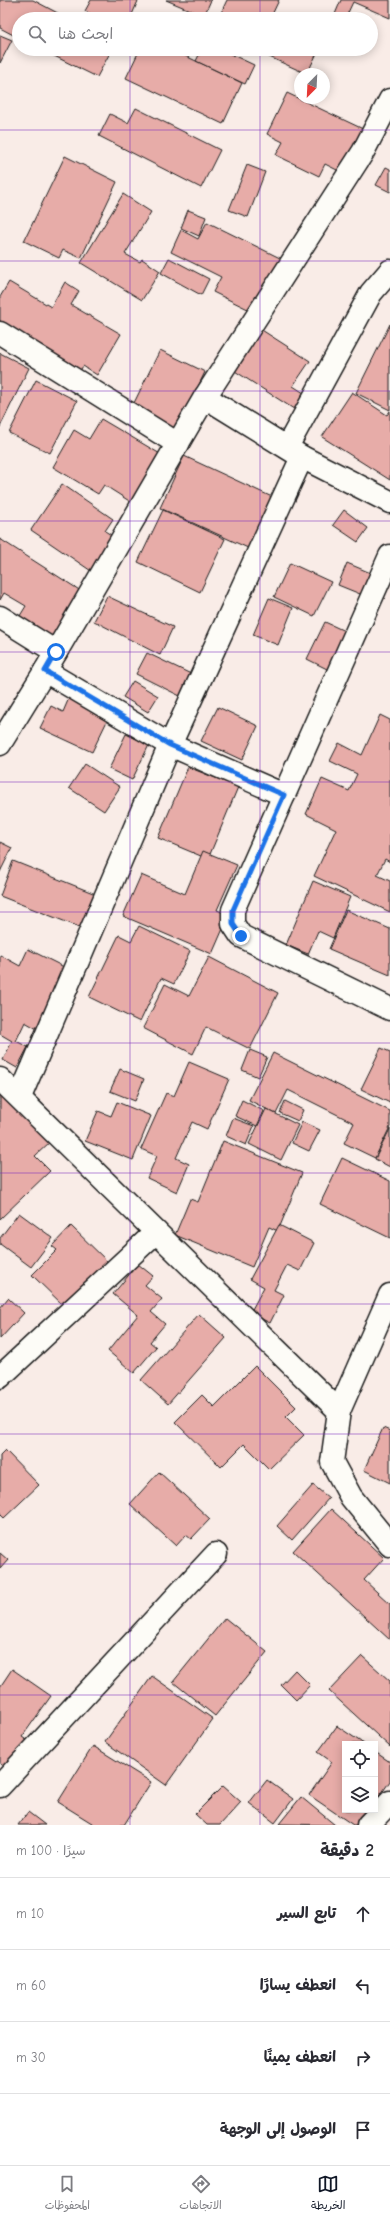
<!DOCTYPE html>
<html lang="ar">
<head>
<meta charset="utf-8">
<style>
	:root { --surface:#fff; --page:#f7f7f7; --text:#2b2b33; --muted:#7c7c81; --line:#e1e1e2; --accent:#111827 }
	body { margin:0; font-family:"Comic Neue","Playpen Sans Arabic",sans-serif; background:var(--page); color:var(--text); direction:rtl }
	.controls { position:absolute; right:12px; bottom:12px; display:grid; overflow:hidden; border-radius:0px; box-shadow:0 2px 10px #0003 }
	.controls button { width:36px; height:36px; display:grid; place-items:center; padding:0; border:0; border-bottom:1px solid var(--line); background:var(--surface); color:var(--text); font:20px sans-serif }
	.compass { position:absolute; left:294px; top:68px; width:36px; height:36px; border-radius:50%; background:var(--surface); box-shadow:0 2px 10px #0003; rotate:204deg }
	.stop { position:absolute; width:12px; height:12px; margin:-9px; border:3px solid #1a73e8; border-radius:50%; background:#fff }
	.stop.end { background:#1a73e8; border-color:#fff; box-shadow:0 1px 4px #0008 }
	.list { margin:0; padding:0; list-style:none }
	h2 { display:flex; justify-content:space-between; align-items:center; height:52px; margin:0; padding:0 16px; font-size:17px }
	h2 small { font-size:13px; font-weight:400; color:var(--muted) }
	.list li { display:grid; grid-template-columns:26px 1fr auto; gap:12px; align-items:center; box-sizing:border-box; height:72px; padding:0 16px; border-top:1px solid var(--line) }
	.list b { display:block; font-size:15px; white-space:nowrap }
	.list em { font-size:13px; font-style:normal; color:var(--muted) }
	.icon { flex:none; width:22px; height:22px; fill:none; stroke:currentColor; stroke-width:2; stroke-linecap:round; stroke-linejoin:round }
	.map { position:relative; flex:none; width:390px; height:1825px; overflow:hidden; direction:ltr }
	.search { position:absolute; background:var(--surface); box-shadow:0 2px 10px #0003; left:12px; right:12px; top:12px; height:44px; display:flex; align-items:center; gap:10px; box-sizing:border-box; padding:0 14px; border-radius:22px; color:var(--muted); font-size:15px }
	.sheet { height:340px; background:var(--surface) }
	nav { display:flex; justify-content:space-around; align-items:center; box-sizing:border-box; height:56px; border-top:1px solid var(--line); background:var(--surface); font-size:11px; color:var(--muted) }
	nav a { display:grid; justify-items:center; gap:2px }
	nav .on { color:var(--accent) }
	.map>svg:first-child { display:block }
	.building { fill:#e7aca8; stroke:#1c1c1c }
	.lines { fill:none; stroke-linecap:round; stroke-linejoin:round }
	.minor-casing { stroke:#1c1c1c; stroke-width:25 }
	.minor { stroke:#fdfcf7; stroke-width:22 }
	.route { stroke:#1a73e8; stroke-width:5 }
	.grid { fill:none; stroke:#7b2cbf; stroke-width:1; stroke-opacity:0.55 }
</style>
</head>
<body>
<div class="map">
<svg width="390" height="1825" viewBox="0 0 390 1825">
	<rect width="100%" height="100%" fill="#f9ece7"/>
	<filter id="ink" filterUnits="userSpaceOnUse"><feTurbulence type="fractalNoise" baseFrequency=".025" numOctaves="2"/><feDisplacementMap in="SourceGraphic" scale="8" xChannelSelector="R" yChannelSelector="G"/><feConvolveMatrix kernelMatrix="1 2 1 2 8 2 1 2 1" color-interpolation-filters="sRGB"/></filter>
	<g filter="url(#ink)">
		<g class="building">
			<polygon points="0,0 33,0 69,19 19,19 19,38 0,28"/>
			<polygon points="91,0 136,0 138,1 130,19 102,19 85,11"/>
			<polygon points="166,0 211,0 204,16"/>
			<polygon points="227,0 279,0 270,19 218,19"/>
			<polygon points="341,0 390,0 390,18 353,2 345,19 333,19"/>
			<polygon points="0,35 12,40 0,63"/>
			<polygon points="40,49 112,49 97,77"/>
			<polygon points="140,49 171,49 242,83 223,124 126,78"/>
			<polygon points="202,49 220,49 254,65 245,84 196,61"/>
			<polygon points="268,49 319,49 307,74 265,55"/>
			<polygon points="287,93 363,129 341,172 325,164 319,176 276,155 283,142 267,134"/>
			<polygon points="136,108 220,150 201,188 99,136 110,114 128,123"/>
			<polygon points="65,156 117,182 81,258 63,250 59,258 24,241"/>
			<polygon points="247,165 265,172 248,217 229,210"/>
			<polygon points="386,167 390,169 390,192 376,185"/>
			<polygon points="123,194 151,212 125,254 140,262 142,259 160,271 142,300 81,263"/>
			<polygon points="188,210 206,217 199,236 181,228"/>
			<polygon points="207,222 284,260 258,314 213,292 221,277 171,252 181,230 198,239"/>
			<polygon points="169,258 209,279 201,295 161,273"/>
			<polygon points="9,282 51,307 65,282 79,291 71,305 121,334 97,375 83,366 79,372 0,325 0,297"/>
			<polygon points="390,324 390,410 356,393"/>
			<polygon points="254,325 310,361 293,386 307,395 297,411 227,366"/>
			<polygon points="160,350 205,372 177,430 132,407"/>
			<polygon points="0,353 29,368 0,427"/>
			<polygon points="36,380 77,401 50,453 9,433"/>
			<polygon points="352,392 387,415 390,411 390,480 322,437"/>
			<polygon points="101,419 162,455 134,504 104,485 98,494 53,467 74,430 89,439"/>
			<polygon points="184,456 272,497 248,548 160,508"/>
			<polygon points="62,484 113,519 105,531 120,541 97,575 31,530"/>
			<polygon points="163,510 225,539 200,592 138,562"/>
			<polygon points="344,510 368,528 358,542 333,525"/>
			<polygon points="0,539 84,593 53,641 18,619 26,606 4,593 0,600"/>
			<polygon points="290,563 331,582 314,616 274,597"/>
			<polygon points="347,563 373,574 365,596 338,585"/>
			<polygon points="107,596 173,627 160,655 94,621"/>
			<polygon points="269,598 293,608 278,645 253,635"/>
			<polygon points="325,622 351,634 333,672 307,659"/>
			<polygon points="147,653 193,675 182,697 136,674"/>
			<polygon points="133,681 158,696 148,712 123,697"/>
			<polygon points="69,698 109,717 92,752 40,728 51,706 63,712"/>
			<polygon points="218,707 258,726 242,760 201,741"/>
			<polygon points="380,715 390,720 390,862 385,859 377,875 390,881 390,912 314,876 336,829 306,814 322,779 349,791 357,774 330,761 339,743 362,755"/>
			<polygon points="126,734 149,745 132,780 109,769"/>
			<polygon points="85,764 120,787 104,811 69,788"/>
			<polygon points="188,767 238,787 208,859 158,838"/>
			<polygon points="0,842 12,848 0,872"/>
			<polygon points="203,851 237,865 217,910 229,915 212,954 123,916 141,875 185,894"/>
			<polygon points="13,861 98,895 84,929 0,896"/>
			<polygon points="313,881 350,897 333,938 318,931 308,954 286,945"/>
			<polygon points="346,910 390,929 390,975 329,949"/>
			<polygon points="139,926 190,951 174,984 161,978 140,1022 89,997 119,935 131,941"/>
			<polygon points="28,949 70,970 39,1030 25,1022 16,1041 28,1047 17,1068 3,1060 12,1041 0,1034 0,955 20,966"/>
			<polygon points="209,957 278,993 250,1049 206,1027 193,1054 143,1028 165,984 189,996"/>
			<polygon points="381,1048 390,1052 390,1103 361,1089"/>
			<polygon points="250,1050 267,1057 258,1077 242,1070"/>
			<polygon points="273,1053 390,1111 390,1127 375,1158 344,1143 354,1123 288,1090 276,1114 249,1100"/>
			<polygon points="189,1062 229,1079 207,1129 192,1122 176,1158 189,1164 177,1192 147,1178 157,1156 141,1149 166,1093 174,1096"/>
			<polygon points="120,1069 144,1079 135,1101 110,1091"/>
			<polygon points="0,1089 51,1141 35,1156 50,1171 0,1219"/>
			<polygon points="242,1100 264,1111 257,1126 235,1116"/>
			<polygon points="285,1101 303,1110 298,1121 280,1113"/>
			<polygon points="117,1102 151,1116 133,1160 85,1141 98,1111 111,1116"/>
			<polygon points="266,1109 298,1125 281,1160 249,1144"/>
			<polygon points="233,1118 254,1126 246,1145 226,1136"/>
			<polygon points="302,1122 320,1130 309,1151 292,1143"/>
			<polygon points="390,1129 390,1167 375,1159"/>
			<polygon points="223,1141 302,1173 278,1231 269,1227 252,1267 175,1235 190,1199 198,1202"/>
			<polygon points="342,1158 390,1181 390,1238 320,1204"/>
			<polygon points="19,1213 53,1238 31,1267 0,1244 0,1238"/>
			<polygon points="279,1225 314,1243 300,1271 287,1265 274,1290 284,1295 270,1323 250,1313 264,1287 250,1279"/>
			<polygon points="71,1226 110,1264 66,1308 32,1275 57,1250 52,1246"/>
			<polygon points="138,1264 153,1276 145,1285 162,1299 151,1312 165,1324 150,1342 156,1347 134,1373 108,1351 138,1315 113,1294"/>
			<polygon points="8,1298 24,1313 0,1339 0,1308"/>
			<polygon points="199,1314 226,1338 168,1404 141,1380"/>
			<polygon points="255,1366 296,1407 286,1417 304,1435 269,1469 244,1444 221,1467 175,1422 202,1395 214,1407"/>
			<polygon points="383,1428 390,1431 390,1483 364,1470"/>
			<polygon points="5,1450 39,1485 4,1518 0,1514 0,1455"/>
			<polygon points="159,1472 210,1519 191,1539 186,1535 176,1546 130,1504"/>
			<polygon points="313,1485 329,1498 292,1540 277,1526"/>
			<polygon points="331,1509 384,1558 364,1580 390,1604 390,1640 293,1551"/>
			<polygon points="0,1553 8,1560 0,1569"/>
			<polygon points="225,1618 267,1652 215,1716 173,1682"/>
			<polygon points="362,1656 390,1681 390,1747 329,1691"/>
			<polygon points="12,1669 51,1696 22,1737 28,1741 8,1770 0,1764 0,1687"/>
			<polygon points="295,1670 310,1685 296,1700 281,1685"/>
			<polygon points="152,1676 213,1719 166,1785 105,1742"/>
			<polygon points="337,1726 364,1744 345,1744 345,1810 370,1810 360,1825 353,1825 309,1795 332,1762 318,1752"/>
			<polygon points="93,1746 151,1782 124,1825 95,1825 58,1802"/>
			<polygon points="375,1752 390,1762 390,1781 375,1803"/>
			<polygon points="267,1780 293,1799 275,1823 249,1803"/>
			<polygon points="223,1786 241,1802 220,1825 207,1825 195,1814"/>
			<polygon points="301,1797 335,1825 279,1824"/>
			<polygon points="28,1812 45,1825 18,1825"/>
		</g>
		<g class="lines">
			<g class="minor-casing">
				<g id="minor">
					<polyline points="0,333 178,444"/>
					<polyline points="205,397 302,457 390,502"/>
					<polyline points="287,447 371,293 390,271"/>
					<polyline points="390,556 233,910 233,924 241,936 390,1009"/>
					<polyline points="0,617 56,652"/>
					<polyline points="45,671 170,745 284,795"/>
					<polyline points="0,744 45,671 205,397 363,152 390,100"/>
					<polyline points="0,1079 339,1411 332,1462 351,1497 390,1545"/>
					<polyline points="20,1097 170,745 302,457"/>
					<polyline points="0,1377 156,1232"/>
					<polyline points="339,1411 390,1295"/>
					<polyline points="0,1786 216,1554"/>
					<polyline points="368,1825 390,1802"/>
				</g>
			</g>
			<use href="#minor" class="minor"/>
		</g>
	</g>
	<g class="lines" filter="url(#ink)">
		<polyline class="route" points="56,652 45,671 170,745 284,795 233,910 233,924 241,936"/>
	</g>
	<path class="grid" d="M 130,0 L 130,19M 260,0 L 260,19M 130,49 L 130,1825M 260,49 L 260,1825M 0,130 L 390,130M 0,261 L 390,261M 0,391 L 390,391M 0,521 L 390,521M 0,652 L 390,652M 0,782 L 390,782M 0,912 L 390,912M 0,1043 L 390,1043M 0,1173 L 390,1173M 0,1304 L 390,1304M 0,1434 L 390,1434M 0,1564 L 390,1564M 0,1695 L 390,1695"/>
</svg>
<div class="controls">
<button><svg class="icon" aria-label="locate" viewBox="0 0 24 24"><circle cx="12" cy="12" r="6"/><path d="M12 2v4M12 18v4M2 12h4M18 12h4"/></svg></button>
<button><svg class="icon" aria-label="layers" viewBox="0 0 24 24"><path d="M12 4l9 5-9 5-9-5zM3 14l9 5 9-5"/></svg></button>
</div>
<svg class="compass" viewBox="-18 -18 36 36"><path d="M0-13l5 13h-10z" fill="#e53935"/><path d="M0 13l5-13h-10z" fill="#7c7c81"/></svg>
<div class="stop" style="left:56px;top:652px"></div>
<div class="stop end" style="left:241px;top:936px"></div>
<div class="search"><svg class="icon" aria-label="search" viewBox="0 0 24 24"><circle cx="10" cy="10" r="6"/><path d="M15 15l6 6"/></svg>ابحث هنا</div>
</div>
<section class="sheet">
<h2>2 دقيقة<small>سيرًا · 100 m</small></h2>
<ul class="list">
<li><svg class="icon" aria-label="ahead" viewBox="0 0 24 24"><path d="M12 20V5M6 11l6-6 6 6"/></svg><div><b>تابع السير</b></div><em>10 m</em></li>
<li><svg class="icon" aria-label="left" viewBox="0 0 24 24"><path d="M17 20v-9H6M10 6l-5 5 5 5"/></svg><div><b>انعطف يسارًا</b></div><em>60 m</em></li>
<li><svg class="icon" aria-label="right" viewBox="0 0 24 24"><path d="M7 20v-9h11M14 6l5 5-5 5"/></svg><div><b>انعطف يمينًا</b></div><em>30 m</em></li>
<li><svg class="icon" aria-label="arrive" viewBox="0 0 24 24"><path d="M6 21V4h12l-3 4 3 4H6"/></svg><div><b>الوصول إلى الوجهة</b></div></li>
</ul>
</section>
<nav>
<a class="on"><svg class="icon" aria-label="map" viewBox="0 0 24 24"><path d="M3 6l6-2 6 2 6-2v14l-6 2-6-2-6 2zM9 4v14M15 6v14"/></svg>الخريطة</a>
<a><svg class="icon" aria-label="directions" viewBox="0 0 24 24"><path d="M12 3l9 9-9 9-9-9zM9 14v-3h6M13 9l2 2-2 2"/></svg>الاتجاهات</a>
<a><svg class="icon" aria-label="saved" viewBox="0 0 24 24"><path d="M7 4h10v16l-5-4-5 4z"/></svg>المحفوظات</a>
</nav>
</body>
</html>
